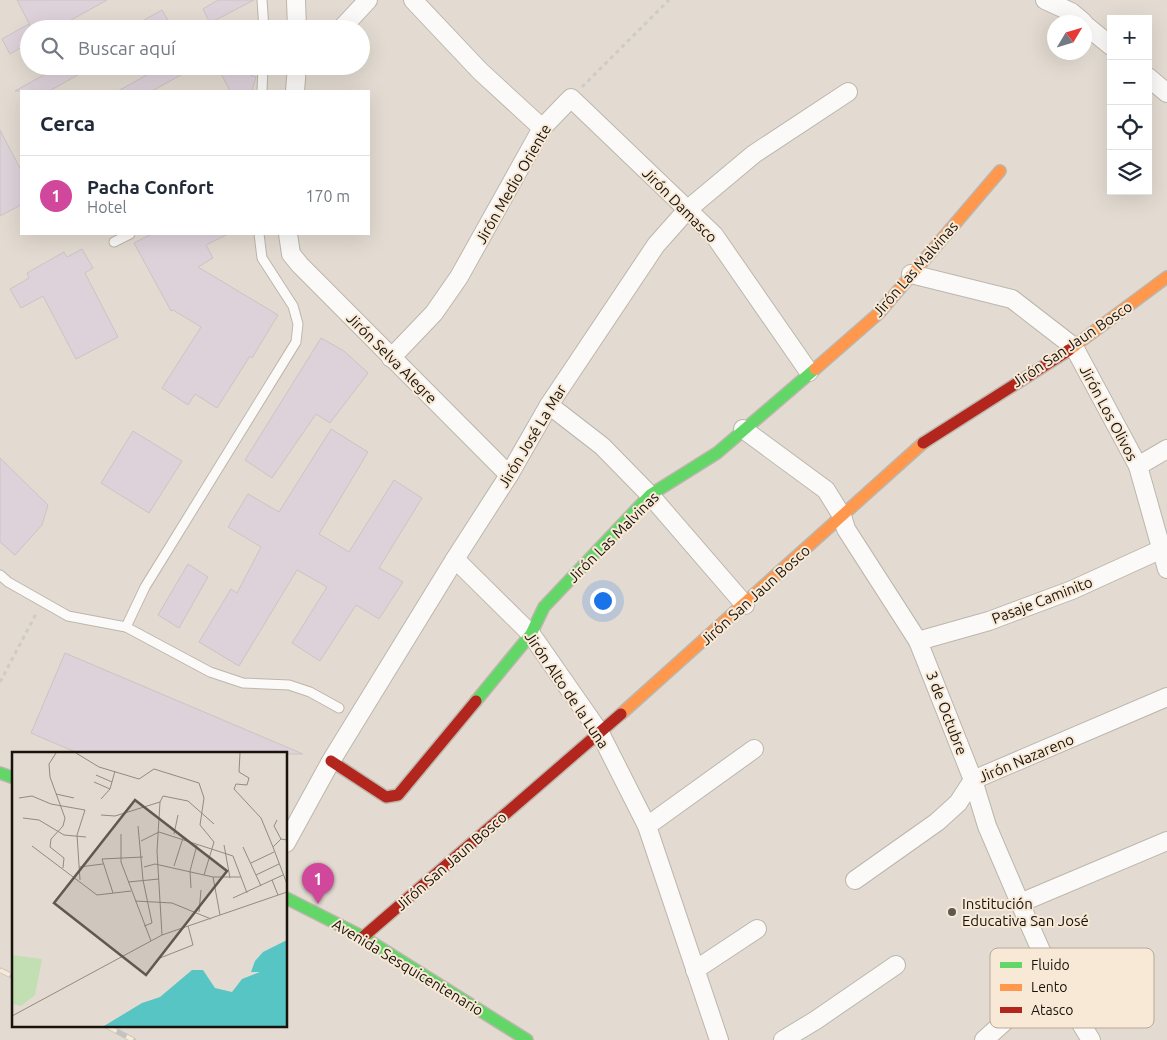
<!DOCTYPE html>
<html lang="es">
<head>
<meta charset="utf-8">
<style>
	:root { --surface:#fff; --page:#f6f6f7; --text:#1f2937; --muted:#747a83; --line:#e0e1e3; --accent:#111827 }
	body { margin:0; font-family:Ubuntu,sans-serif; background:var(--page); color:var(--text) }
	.controls { position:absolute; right:15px; top:15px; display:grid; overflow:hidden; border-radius:0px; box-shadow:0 5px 20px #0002 }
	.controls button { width:45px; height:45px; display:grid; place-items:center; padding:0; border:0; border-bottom:1px solid var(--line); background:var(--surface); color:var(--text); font:25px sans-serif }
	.compass { position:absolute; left:1047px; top:15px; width:45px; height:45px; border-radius:50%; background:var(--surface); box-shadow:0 5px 20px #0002; rotate:52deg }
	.you { position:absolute; left:602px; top:600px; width:18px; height:18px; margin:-12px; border:4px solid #fff; border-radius:50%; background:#1a73e8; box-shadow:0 0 0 8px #1a73e833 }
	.badge { display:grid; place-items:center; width:32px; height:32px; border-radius:50%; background:var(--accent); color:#fff; font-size:16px; font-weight:700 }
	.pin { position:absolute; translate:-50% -41px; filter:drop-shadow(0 1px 2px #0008) }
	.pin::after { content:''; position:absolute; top:26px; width:18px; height:15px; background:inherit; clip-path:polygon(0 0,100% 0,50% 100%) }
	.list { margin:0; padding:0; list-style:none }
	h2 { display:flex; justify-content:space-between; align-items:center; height:65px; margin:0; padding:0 20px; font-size:21px }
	h2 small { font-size:16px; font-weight:400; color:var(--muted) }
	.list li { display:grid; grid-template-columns:32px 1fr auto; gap:15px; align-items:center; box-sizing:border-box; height:80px; padding:0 20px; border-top:1px solid var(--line) }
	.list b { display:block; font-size:19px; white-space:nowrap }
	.list p { margin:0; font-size:16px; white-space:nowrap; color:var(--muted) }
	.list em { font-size:16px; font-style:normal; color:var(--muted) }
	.icon { flex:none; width:28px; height:28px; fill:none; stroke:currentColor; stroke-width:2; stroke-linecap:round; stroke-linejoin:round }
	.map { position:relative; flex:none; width:1167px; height:1040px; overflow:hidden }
	.search { position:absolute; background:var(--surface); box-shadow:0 5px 20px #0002; left:20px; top:20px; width:350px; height:55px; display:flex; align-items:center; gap:12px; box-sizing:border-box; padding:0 18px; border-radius:28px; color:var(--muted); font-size:19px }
	.panel { position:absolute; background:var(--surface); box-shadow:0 5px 20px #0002; left:20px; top:90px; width:350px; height:145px; border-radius:0px }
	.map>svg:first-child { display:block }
	.building { fill:#ded2da; stroke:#cac4c3 }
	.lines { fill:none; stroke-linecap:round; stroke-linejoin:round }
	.lane-casing { stroke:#bcb6ad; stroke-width:11 }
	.street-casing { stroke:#bcb6ad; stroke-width:20 }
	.fast-casing { stroke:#bcb6ad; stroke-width:14 }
	.slow-casing { stroke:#bcb6ad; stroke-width:14 }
	.jam-casing { stroke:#bcb6ad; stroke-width:14 }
	.path { stroke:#cecbc8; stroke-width:3; stroke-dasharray:4 4; stroke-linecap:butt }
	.lane { stroke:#fbfaf8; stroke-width:9 }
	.street { stroke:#fbfaf8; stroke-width:18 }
	.fast { stroke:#63d668; stroke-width:11 }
	.slow { stroke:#ff974d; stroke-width:11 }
	.jam { stroke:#b3261e; stroke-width:11 }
	.rail-casing { stroke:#c5c3c0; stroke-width:5.5 }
	.rail { stroke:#f8e9d6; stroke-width:4; stroke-dasharray:11; stroke-linecap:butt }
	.poi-dot { fill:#5f5951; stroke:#f8e9d6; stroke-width:2 }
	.labels { text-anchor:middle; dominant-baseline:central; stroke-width:4; stroke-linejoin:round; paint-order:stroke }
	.street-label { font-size:15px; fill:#18130c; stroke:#f8e9d6 }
	.poi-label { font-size:15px; fill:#18130c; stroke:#f8e9d6; text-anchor:start }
	.inset-road { fill:none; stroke:#928b82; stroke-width:1 }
	.view { fill:#5f5951; fill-opacity:0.15; stroke:#5f5951; stroke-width:2.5 }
	.inset-edge { fill:none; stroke:#18130c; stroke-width:2.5 }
	.key { fill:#f8e9d6; stroke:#b5a999; stroke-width:1 }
	.key-label { font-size:14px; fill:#18130c }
</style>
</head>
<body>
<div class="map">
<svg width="1167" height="1040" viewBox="0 0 1167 1040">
	<rect width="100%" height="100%" fill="#e3dbd1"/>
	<g class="building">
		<polygon points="17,0 107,0 55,29 32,29"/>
		<polygon points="218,0 254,0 210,23 203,9"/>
		<polygon points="162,10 170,24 162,29 128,29"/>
		<polygon points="29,24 29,43 10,54 2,39"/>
		<polygon points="60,66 94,66 49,91 15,91"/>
		<polygon points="163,66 197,66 152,91 118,91"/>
		<polygon points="217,66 244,66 248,74 256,77 252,91 230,91"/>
		<polygon points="0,130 21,170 21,205 0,216"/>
		<polygon points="152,234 228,234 206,245 213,258 198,267 278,315 252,358 250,356 217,408 195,394 188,405 162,388 201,327 173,310 171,311 134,243"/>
		<polygon points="82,249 93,268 85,273 118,337 76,359 43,296 21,308 10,289 29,278 27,273 64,252 67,257"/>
		<polygon points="321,338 344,351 368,373 330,423 316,414 272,478 245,460"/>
		<polygon points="331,429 368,452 319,534 349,552 394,480 422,498 379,568 403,582 379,619 356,605 320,661 292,643 327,587 297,570 239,666 199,642 231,589 237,593 261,547 228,527 248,494 279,512"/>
		<polygon points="133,431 182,461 149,513 101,483"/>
		<polygon points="0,458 48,505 42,525 15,555 0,542"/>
		<polygon points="188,564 208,577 179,628 158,615"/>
		<polygon points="65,653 303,754 80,754 31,733"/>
	</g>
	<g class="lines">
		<g class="lane-casing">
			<g id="lane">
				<polyline points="262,0 264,29"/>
				<polyline points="262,91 263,66"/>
				<polyline points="114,242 130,234"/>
				<polyline points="0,575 8,582 68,616 126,627 210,672 243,683 289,685 310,692 339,708"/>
				<polyline points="126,627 145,587 296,342 298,324 293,306 262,258 259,234"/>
			</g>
		</g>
		<g class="street-casing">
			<g id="street">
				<polyline points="296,0 297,29"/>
				<polyline points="413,0 480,71 542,128"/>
				<polyline points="1045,0 1071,12 1083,22"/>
				<polyline points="1084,24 1111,46"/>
				<polyline points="341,29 368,0"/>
				<polyline points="1148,77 1167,93"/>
				<polyline points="295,91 297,66"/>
				<polyline points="288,234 291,254 300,265 509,475"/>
				<polyline points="911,274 1012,299 1074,347 1138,466 1167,569"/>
				<polyline points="391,358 434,313 459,277 542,128 571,98 714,235 809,372"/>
				<polyline points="549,405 602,446 650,495 745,605"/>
				<polyline points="743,429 826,490 842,516 846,529 918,641 973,780 987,826 1020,903 1053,978 1091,1040"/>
				<polyline points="1138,466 1167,449"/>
				<polyline points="455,559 531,634 600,733 647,826 719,1040"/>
				<polyline points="918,641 989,621 1072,590 1162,549"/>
				<polyline points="647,826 754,749"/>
				<polyline points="286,843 331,761 455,559 509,475 549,405 656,245 687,210 754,154 848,92"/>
				<polyline points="855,880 937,822 958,803 973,780 1167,697"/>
				<polyline points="1020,903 1167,841"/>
				<polyline points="695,970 757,929"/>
				<polyline points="783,1040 816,1020 896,965"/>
				<polyline points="984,1040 1053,978"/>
			</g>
		</g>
		<g class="fast-casing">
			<g id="fast">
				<polyline points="476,701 531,634 544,607 650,495 717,453 815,369"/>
				<polyline points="0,773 14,778"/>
				<polyline points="286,898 363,937 527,1040"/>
			</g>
		</g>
		<g class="slow-casing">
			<g id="slow">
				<polyline points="1069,350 1167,277"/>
				<polyline points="815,369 879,313 1000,171"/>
				<polyline points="621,714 923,443"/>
			</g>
		</g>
		<g class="jam-casing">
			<g id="jam">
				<polyline points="923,443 1069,350"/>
				<polyline points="331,761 386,797 398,795 476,701"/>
				<polyline points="363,937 621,714"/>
			</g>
		</g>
		<g class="path">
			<polyline points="582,87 669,0"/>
			<polyline points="0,682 37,612"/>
		</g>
		<use href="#lane" class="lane"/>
		<use href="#street" class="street"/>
		<use href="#fast" class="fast"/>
		<use href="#slow" class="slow"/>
		<use href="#jam" class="jam"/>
		<g class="rail-casing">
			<g id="rail">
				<polyline points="0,970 14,977"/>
				<polyline points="107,1026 133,1040"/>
			</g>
		</g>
		<use href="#rail" class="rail"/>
	</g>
	<circle class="poi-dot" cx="952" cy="912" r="5"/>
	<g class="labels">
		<g class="street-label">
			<text transform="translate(513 184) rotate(-60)">Jirón Medio Oriente</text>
			<text transform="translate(680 205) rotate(45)">Jirón Damasco</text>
			<text transform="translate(915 269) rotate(-49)">Jirón Las Malvinas</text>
			<text transform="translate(1072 344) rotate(-34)">Jirón San Jaun Bosco</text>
			<text transform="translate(392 358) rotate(45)">Jirón Selva Alegre</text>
			<text transform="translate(1109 413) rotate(62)">Jirón Los Olivos</text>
			<text transform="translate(532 436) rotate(-59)">Jirón José La Mar</text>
			<text transform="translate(613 537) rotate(-45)">Jirón Las Malvinas</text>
			<text transform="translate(755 595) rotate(-42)">Jirón San Jaun Bosco</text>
			<text transform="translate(1042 600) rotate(-21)">Pasaje Caminito</text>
			<text transform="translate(567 690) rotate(56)">Jirón Alto de la Luna</text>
			<text transform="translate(947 713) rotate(69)">3 de Octubre</text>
			<text transform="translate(1026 758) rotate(-23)">Jirón Nazareno</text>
			<text transform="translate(451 861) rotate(-41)">Jirón San Jaun Bosco</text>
			<text transform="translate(408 967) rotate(31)">Avenida Sesquicentenario</text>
		</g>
		<g class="poi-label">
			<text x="962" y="903">Institución<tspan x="962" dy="17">Educativa San José</tspan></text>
		</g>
	</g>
	<g transform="translate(12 752)">
		<rect width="275" height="275" fill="#e3dbd1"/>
		<path d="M 0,203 L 30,207 L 23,243 L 9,254 L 0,252 Z" fill="#c1dfb3"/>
		<path d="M 275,188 L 275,274 L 92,274 L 130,251 L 148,245 L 180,218 L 191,218 L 203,236 L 220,240 L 230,227 L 248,220 L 239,220 L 243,209 L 251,200 Z" fill="#57c5c4"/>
		<path class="inset-road" d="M 44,1 L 37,12 L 38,25 L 53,66 L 51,74 L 39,87 L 38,95 L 52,106 L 51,116M 64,1 L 87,15 L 127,27 L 142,17 L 187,31 L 192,46 L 188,73 L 202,90 L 192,123M 228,1 L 227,20 L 237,26 L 235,33 L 224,32 L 222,37 L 249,66 L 261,95M 84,23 L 100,30M 82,30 L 98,37M 44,42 L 62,46M 7,46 L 20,44 L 39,52 L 73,58 L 65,83M 89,47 L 98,37 L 103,19M 89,63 L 103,64 L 148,50M 11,66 L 27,68 L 52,83 L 74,85M 265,68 L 262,74 L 269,87M 126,74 L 131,128 L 140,171 L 132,174M 109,82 L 109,110 L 139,189M 162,82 L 166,63M 65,83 L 68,128M 275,88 L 269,87 L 261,95 L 275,132M 129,89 L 147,80 L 221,104 L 235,141M 212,93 L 218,126M 20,94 L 85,143 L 119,139M 231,95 L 249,134M 239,111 L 262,100M 162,114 L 171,86M 67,115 L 91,112M 132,115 L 143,112 L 201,125 L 229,125M 244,123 L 267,112M 201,125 L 208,163M 260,128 L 266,143M 116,130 L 147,127M 179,136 L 178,119 L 185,93M 101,141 L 90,107 L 131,105M 221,146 L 271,123M 123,149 L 160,151 L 199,167M 187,160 L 189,138M 150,183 L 145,99 L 148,50 L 151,44 L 176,49 L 202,72M 148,206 L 181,193 L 176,174M 0,264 L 150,183 L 275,140"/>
		<path class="view" d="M 123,48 L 215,119 L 134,223 L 42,151 Z"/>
		<rect width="275" height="275" class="inset-edge"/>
	</g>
	<rect x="990" y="948" width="164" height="80" rx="8" class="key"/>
	<rect x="1000" y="962" width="22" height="6" fill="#63d668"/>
	<rect x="1000" y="984" width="22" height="7" fill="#ff974d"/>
	<rect x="1000" y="1007" width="22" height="6" fill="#b3261e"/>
	<g class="key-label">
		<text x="1031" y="970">Fluido</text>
		<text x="1031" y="992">Lento</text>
		<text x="1031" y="1015">Atasco</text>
	</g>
</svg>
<div class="controls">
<button>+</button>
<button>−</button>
<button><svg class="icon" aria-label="locate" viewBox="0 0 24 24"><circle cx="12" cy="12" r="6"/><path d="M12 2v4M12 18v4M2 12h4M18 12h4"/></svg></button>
<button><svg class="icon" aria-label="layers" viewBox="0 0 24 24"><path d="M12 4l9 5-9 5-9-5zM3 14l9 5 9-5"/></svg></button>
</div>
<svg class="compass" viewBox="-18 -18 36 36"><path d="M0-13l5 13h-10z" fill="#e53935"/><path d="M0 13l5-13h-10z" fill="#747a83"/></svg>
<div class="you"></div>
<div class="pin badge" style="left:318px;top:904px;background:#d1479c">1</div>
<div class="search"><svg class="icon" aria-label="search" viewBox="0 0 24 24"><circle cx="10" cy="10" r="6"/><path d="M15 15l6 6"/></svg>Buscar aquí</div>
<section class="panel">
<h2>Cerca<small></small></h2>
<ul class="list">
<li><span class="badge" style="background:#d1479c">1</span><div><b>Pacha Confort</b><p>Hotel</p></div><em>170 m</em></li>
</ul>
</section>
</div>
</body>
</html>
